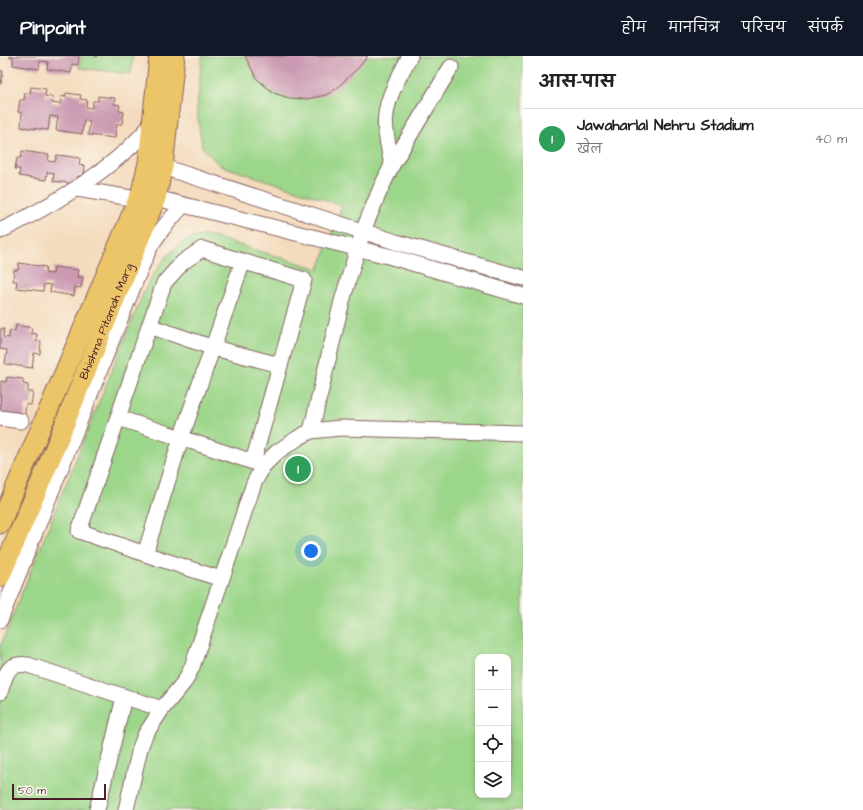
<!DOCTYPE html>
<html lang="hi">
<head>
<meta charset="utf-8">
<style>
	:root { --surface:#fff; --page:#f2f2f2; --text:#222; --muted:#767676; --line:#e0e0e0; --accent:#111827 }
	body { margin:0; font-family:"Architects Daughter","Playpen Sans Deva",sans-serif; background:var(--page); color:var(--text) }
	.controls { position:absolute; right:12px; bottom:12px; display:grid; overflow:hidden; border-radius:8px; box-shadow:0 2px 6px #0003 }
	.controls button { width:36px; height:36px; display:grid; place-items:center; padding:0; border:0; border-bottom:1px solid var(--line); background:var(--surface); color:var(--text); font:20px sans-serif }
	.scale { position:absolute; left:12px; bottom:10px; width:94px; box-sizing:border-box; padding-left:4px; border:2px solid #4a1f2b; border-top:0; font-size:11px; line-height:14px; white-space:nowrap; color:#4a1f2b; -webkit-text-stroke:3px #fbf7ec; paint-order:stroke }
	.you { position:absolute; left:311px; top:495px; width:14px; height:14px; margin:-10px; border:3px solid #fff; border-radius:50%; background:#1a73e8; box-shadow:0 0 0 6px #1a73e833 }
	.badge { display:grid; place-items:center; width:26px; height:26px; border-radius:50%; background:var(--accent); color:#fff; font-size:13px; font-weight:700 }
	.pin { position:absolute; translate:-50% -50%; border:2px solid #fff; box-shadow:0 1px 4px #0006 }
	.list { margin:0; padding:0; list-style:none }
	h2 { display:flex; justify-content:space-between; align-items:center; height:52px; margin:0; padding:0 16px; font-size:17px }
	h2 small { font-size:13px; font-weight:400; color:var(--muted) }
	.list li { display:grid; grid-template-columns:26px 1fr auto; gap:12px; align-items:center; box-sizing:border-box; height:60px; padding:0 16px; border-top:1px solid var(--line) }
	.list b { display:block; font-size:15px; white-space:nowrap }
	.list p { margin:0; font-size:13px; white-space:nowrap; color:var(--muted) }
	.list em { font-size:13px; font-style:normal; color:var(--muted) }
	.icon { flex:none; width:22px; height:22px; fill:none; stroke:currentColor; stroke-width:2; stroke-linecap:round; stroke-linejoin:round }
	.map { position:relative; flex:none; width:523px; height:754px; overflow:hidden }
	header { display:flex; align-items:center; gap:24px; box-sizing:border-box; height:56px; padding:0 20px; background:var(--accent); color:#fff }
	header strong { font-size:19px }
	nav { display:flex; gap:22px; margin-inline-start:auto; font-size:14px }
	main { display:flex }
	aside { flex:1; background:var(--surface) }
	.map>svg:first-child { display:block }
	.green { fill:#9cd68a; stroke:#737a5a; fill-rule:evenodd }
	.building { fill:#cb9ab2 }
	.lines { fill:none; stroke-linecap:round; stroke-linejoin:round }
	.minor-casing { stroke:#86615e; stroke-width:17 }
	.major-casing { stroke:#86615e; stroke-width:21 }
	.path { stroke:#86615e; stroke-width:2; stroke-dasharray:1 3; stroke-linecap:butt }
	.minor { stroke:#fff; stroke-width:15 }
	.major { stroke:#ecc569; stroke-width:19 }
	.labels { text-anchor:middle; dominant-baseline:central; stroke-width:3; stroke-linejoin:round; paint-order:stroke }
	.street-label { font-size:12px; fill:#4a1f2b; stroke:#fbf7ec }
</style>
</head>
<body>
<header>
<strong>Pinpoint</strong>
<nav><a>होम</a><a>मानचित्र</a><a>परिचय</a><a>संपर्क</a></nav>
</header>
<main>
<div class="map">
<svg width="523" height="754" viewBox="0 0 523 754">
	<rect width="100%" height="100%" fill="#fbf7ec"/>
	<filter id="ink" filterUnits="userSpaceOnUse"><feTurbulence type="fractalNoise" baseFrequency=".025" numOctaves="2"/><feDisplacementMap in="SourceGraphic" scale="8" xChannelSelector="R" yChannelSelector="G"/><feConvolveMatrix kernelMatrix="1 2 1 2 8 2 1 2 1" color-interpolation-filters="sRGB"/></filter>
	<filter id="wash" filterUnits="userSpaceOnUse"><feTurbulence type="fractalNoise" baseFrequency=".012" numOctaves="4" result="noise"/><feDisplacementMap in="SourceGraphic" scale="16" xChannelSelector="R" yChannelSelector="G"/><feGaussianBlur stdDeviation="0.9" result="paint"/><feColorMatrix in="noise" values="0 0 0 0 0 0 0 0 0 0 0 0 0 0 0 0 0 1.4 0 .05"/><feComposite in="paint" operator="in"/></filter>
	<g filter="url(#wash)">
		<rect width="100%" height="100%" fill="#f4dbbe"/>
		<g class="green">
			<polygon points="81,0 133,0 131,18 79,12"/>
			<path d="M 202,0 L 523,0 L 523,754 L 0,754 L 0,591 L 144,235 C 156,214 167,195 188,183 C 193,181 201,180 206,179 L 319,213 L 342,149 L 219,109 L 202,91 L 197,54 ZM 478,601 L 508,601 L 508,739 L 478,739 Z"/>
		</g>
		<g id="blocks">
			<g class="building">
				<polygon points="10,0 79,0 78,9 72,8 71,17 47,13 48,6 40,5 39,13 13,9 13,2 9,1"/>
				<polygon points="245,0 368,0 359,11 337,32 326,39 307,43 289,42 274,37 257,23"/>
				<polygon points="0,15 3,15 1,28 0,28"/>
				<polygon points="31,31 46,33 45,40 53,41 52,47 60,48 61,40 65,41 66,37 81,39 80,43 87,44 86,51 92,52 93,45 98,45 98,40 115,42 114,48 120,49 119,55 124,56 122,68 117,68 115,82 88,79 90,65 84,64 82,78 56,74 58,61 50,60 48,74 21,71 22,57 18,56 20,44 24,44 25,37 30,37"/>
				<polygon points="22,95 49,99 48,105 55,106 57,99 80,102 79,109 85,110 84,120 78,120 77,128 53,125 54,117 47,116 46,124 19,120 20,113 15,113 17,102 21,102"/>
				<polygon points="19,207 46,211 45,217 53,218 54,211 78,214 77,221 83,221 81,232 75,231 74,240 50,236 51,229 44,228 43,235 16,232 17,225 13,225 14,214 18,214"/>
				<polygon points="16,269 32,272 31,277 37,278 36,285 41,285 40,298 34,297 32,312 5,308 7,294 0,293 0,273 4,273 3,281 9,282 10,274 15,275"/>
				<polygon points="7,321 23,323 23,328 28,329 28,336 33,336 31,349 26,348 24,363 0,360 1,325 6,326"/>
			</g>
		</g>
	</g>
	<g filter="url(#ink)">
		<use href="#blocks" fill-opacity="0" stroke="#86615e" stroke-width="1"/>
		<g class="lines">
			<g class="minor-casing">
				<g id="minor">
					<path d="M 392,109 C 390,98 387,86 386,75 C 382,48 398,23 410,0"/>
					<polyline points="163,111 396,186 523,222"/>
					<polyline points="77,133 137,143"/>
					<polyline points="156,142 392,201 523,240"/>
					<path d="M 0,175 C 45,153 89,128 127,94 C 136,86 144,77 152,68"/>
					<polyline points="149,270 214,292 280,309"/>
					<polyline points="0,362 21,365"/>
					<polyline points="118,362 181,382 243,205"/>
					<polyline points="311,375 342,245 363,175 380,134 392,109 451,11"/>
					<polyline points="145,498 79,475 164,227 183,206 202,193 304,224 253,406"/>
					<polyline points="221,523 145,498 181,382 262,409"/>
					<polyline points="0,564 139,216 151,189 163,172 183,149"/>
					<path d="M 0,636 C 6,619 6,606 28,609 L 162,653"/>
					<polyline points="97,754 124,641"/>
					<polyline points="126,754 140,692 145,679 162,653 185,625 192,611 254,427 263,410 277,396 298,382 311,375 340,372 523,377"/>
				</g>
			</g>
			<g class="major-casing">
				<g id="major">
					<polyline points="0,468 141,136 148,107 159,0"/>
					<path id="s1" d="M 0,521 L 50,404 L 156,142 L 163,111 L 175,0"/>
				</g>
			</g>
			<polyline class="path" points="96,0 96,2"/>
			<use href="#minor" class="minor"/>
			<use href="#major" class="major"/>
		</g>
	</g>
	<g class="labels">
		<g class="street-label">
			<text stroke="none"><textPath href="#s1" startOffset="277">Bhishma Pitamah Marg</textPath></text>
		</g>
	</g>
</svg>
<div class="controls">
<button>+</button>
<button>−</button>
<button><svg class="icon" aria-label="locate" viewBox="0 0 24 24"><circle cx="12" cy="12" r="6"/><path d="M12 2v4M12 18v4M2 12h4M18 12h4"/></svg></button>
<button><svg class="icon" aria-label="layers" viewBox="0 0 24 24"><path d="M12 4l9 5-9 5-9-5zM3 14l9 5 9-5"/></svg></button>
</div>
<div class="scale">50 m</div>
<div class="you"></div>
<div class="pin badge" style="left:298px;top:413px;background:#2e9e5b">1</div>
</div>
<aside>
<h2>आस-पास<small></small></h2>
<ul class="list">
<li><span class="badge" style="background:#2e9e5b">1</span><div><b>Jawaharlal Nehru Stadium</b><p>खेल</p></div><em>40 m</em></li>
</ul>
</aside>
</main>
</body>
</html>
